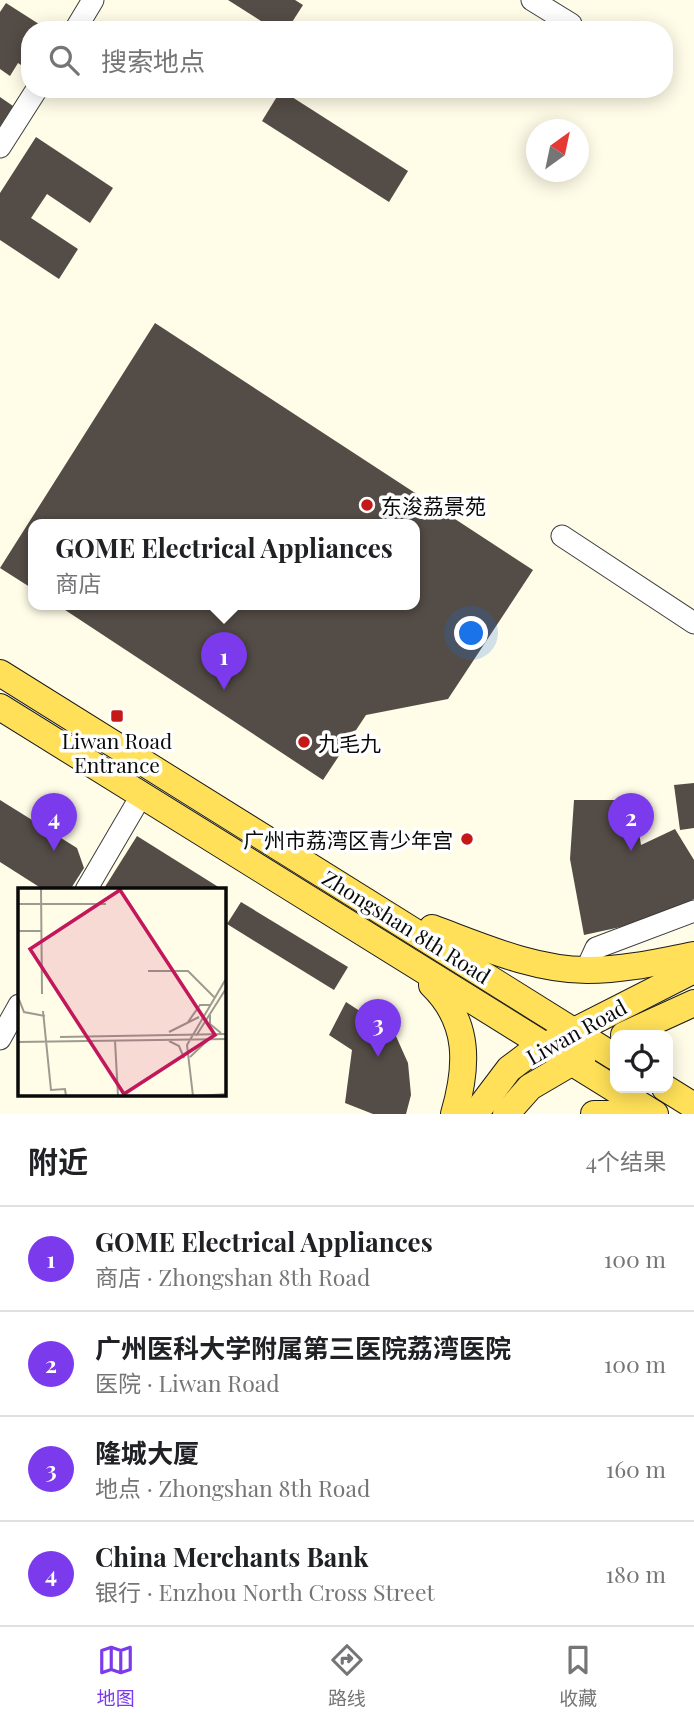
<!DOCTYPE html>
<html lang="zh">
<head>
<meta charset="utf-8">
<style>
	:root { --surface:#fff; --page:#f6f6f6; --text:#202124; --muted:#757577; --line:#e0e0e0; --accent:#7c3aed }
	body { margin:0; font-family:"Playfair Display","Noto Sans SC",serif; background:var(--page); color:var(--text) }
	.controls { position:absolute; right:21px; bottom:21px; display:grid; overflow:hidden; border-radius:14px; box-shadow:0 4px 18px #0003 }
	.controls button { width:63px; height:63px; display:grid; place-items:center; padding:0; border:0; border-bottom:2px solid var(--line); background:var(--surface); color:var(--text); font:35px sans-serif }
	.compass { position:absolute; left:526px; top:119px; width:63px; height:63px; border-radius:50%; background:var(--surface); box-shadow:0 4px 18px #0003; rotate:33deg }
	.you { position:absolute; left:472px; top:634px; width:24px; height:24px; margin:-18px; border:5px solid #fff; border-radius:50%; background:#1a73e8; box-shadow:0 0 0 10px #1a73e833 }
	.badge { display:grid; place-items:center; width:46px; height:46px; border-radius:50%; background:var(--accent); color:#fff; font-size:23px; font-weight:700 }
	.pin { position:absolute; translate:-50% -58px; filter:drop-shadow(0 2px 4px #0008) }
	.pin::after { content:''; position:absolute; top:37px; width:24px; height:21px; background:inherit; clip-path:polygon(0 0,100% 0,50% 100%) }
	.popup { position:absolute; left:28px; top:519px; width:392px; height:91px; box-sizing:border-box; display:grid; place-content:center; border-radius:14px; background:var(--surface); filter:drop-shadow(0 2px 5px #0005); font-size:23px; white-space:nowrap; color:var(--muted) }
	.popup b { font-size:26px; color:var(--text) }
	.popup::after { content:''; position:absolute; left:50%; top:100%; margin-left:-14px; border:14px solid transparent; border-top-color:var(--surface) }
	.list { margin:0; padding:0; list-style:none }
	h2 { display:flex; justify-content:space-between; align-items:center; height:91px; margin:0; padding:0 28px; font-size:30px }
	h2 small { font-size:23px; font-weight:400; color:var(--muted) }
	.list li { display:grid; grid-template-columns:46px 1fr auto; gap:21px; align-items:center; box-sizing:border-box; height:105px; padding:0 28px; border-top:2px solid var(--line) }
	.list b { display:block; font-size:26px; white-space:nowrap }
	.list p { margin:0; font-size:23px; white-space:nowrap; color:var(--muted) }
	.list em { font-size:23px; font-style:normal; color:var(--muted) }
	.icon { flex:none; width:38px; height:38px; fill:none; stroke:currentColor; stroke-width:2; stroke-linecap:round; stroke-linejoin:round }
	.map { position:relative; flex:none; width:694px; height:1114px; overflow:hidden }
	.search { position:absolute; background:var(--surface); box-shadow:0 4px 18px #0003; left:21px; right:21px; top:21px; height:77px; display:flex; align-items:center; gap:18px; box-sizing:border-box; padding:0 24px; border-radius:28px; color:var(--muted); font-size:26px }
	.sheet { height:511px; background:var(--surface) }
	nav { display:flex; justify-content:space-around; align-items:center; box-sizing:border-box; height:98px; border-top:2px solid var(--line); background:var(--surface); font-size:19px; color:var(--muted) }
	nav a { display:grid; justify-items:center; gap:4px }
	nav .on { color:var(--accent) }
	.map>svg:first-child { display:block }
	.building { fill:#544c46 }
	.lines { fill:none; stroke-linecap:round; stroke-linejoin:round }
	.minor-casing { stroke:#3d3d3d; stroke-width:23 }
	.major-casing { stroke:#1b1b1b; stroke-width:28 }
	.minor { stroke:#fff; stroke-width:21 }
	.major { stroke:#ffe058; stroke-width:26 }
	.poi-dot { fill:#c51918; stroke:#fff; stroke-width:2.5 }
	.labels { text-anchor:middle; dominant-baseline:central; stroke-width:7; stroke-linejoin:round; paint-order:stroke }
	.poi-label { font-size:21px; fill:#0a0a0a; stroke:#fff; text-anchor:start }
	.street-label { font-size:21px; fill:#0a0a0a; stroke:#fff }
	.inset-road { fill:none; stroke:#9d9b8f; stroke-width:2 }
	.view { fill:#c2185b; fill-opacity:0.15; stroke:#c2185b; stroke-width:3.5 }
	.inset-edge { fill:none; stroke:#0a0a0a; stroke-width:3.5 }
</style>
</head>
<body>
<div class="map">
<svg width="694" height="1114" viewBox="0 0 694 1114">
	<rect width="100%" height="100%" fill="#fffce8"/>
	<g class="building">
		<polygon points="228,0 295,0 303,5 287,30 275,30"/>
		<polygon points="6,3 42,26 40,30 30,30 30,71 18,63 10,76 0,69 0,12"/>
		<polygon points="281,90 408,171 389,202 262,121"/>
		<polygon points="0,97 13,106 0,126"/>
		<polygon points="36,137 113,188 90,223 47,194 31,218 78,249 59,279 0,240 0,193"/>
		<polygon points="155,323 533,570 448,699 366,715 323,780 56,604 415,604 415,524 33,524 33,589 0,568"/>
		<polygon points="694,783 694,828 680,830 674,785"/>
		<polygon points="0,800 77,848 84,868 70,890 44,890 0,862"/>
		<polygon points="574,800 634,800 641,845 675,829 694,860 694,899 648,921 584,935 570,859"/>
		<polygon points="137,836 220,888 218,890 103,890"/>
		<polygon points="241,902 348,967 334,990 227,924"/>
		<polygon points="346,1002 395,1034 408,1063 411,1095 406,1114 373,1114 345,1103 352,1050 329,1035"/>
	</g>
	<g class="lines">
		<g class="minor-casing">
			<g id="minor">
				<polyline points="532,0 571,24"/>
				<polyline points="75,30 93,0"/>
				<polyline points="0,147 37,89"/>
				<polyline points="562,536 694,623"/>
				<polyline points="86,890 141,796"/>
				<polyline points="586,970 596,948 694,911"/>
				<polyline points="0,1039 19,1005"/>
			</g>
		</g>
		<g class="major-casing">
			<g id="major">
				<polyline points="0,673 615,1057"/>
				<polyline points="0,707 655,1114"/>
				<path d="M 432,928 C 481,946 534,970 587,970 C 623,970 659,962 694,955"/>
				<path d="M 432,985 C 470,1022 468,1066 454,1114"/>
				<polyline points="624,1035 694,1003"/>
				<polyline points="665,1088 694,1106"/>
				<polyline points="475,1114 509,1069 529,1054 694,970"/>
				<polyline points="506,1114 530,1087 583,1056"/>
				<polyline points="594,1114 640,1114"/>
			</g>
		</g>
		<use href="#minor" class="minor"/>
		<use href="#major" class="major"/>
	</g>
	<g class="poi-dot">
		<circle cx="367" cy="505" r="7"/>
		<rect x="110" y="709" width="14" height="14" rx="3.5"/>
		<circle cx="304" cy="742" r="7"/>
		<circle cx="467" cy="839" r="7"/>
	</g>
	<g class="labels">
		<g class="poi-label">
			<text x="381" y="505">东浚荔景苑</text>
			<text x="117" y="740" text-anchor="middle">Liwan Road<tspan x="117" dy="24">Entrance</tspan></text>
			<text x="318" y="742">九毛九</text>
			<text x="453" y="839" text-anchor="end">广州市荔湾区青少年宫</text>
		</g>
		<g class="street-label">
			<text transform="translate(407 926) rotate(32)">Zhongshan 8th Road</text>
			<text transform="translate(576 1031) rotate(-29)">Liwan Road</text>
		</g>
	</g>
	<g transform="translate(18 888)">
		<rect width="208" height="208" fill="#fffce8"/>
		<path class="inset-road" d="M 23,1 L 24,106M 0,16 L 88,16M 0,43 L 24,43M 130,83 L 170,83 L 196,109M 0,109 L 6,124 L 27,128M 25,123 L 33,202 L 47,201 L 48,208M 192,127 L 192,136 L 203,145M 170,134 L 182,117 L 192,117M 151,144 L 181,129M 178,148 L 209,99M 42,149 L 209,146M 97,153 L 100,208M 151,153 L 161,158 L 166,170M 0,154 L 209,151M 172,169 L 191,151M 175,208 L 169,157 L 209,89M 180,208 L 209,206"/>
		<path class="view" d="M 102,2 L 197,147 L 106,206 L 12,61 Z"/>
		<rect width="208" height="208" class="inset-edge"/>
	</g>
</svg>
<div class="controls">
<button><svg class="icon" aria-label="locate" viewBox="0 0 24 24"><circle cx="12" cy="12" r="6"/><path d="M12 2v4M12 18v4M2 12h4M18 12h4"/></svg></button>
</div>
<svg class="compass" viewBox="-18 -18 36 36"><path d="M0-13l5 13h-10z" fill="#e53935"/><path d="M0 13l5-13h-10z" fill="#757577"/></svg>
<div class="you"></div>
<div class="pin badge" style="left:224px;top:690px">1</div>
<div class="popup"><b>GOME Electrical Appliances</b>商店</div>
<div class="pin badge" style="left:631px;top:851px">2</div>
<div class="pin badge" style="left:378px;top:1057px">3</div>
<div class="pin badge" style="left:54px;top:851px">4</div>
<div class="search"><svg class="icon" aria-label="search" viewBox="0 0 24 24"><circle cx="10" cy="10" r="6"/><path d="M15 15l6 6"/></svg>搜索地点</div>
</div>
<section class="sheet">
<h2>附近<small>4个结果</small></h2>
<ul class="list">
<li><span class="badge">1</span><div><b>GOME Electrical Appliances</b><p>商店 · Zhongshan 8th Road</p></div><em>100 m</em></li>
<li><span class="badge">2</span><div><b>广州医科大学附属第三医院荔湾医院</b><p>医院 · Liwan Road</p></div><em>100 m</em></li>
<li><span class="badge">3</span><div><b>隆城大厦</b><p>地点 · Zhongshan 8th Road</p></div><em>160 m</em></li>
<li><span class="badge">4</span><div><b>China Merchants Bank</b><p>银行 · Enzhou North Cross Street</p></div><em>180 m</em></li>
</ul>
</section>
<nav>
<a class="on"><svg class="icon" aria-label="map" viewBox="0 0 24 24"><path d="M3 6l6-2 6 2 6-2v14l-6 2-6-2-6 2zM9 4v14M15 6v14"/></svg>地图</a>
<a><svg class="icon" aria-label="directions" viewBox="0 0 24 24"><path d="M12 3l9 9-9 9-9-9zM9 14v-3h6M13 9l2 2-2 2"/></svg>路线</a>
<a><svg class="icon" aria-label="saved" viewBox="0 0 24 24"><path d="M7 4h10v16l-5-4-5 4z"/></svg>收藏</a>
</nav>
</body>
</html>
